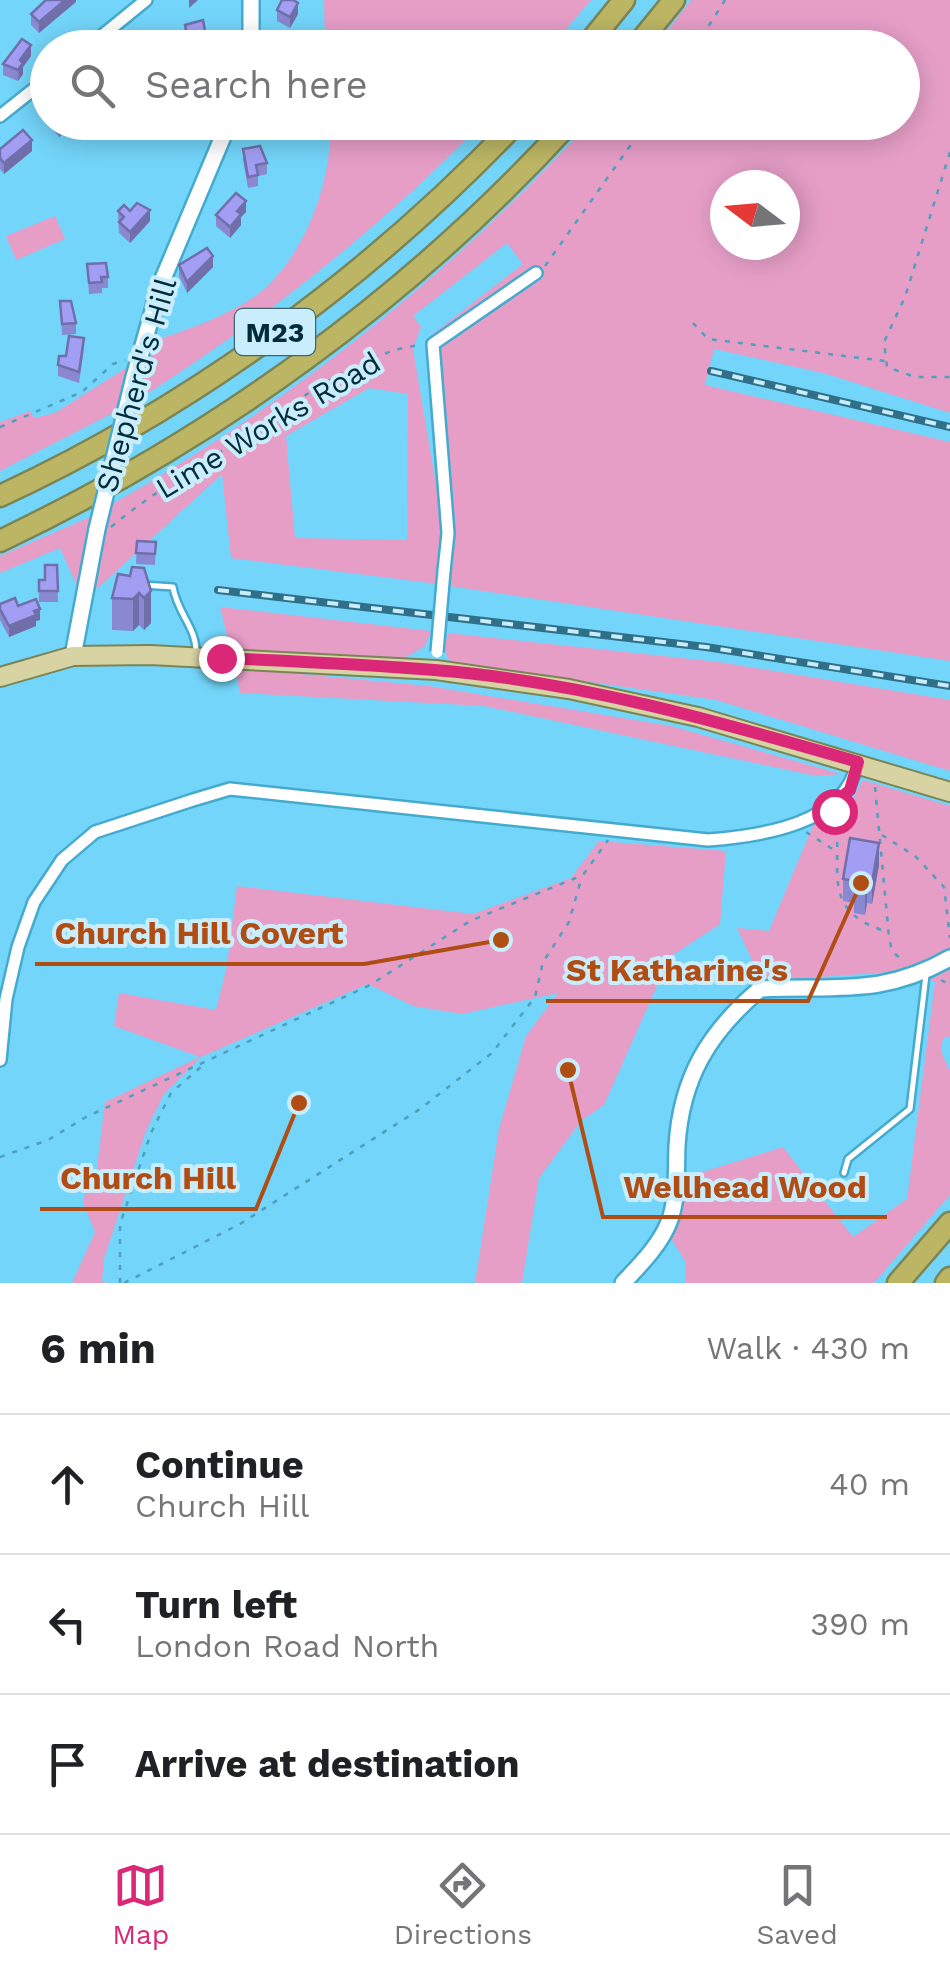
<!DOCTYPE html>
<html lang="en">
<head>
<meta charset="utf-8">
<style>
	:root { --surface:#fff; --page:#f6f6f6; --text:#202124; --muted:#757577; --line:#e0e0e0; --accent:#db2777 }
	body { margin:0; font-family:"Work Sans",sans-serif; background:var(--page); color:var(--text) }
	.compass { position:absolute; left:710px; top:170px; width:90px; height:90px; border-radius:50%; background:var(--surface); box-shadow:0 5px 25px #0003; rotate:286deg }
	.stop { position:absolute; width:30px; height:30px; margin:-22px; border:8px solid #db2777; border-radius:50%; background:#fff }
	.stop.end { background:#db2777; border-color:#fff; box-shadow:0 2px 10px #0008 }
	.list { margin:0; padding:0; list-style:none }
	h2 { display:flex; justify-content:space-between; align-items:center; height:130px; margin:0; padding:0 40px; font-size:42px }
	h2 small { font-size:32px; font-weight:400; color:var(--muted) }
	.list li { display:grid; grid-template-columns:65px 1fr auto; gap:30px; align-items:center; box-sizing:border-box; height:140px; padding:0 40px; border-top:2px solid var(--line) }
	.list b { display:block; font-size:38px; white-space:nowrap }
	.list p { margin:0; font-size:32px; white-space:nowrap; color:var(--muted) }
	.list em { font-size:32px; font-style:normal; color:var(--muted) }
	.icon { flex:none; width:55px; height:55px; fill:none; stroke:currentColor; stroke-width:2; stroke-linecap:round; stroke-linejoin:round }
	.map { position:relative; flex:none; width:950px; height:1283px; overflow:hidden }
	.search { position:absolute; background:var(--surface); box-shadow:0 5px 25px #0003; left:30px; right:30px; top:30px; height:110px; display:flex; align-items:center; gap:25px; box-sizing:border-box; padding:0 35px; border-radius:55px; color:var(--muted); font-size:38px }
	.sheet { height:550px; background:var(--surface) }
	nav { display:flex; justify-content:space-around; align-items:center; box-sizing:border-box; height:140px; border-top:2px solid var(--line); background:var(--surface); font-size:28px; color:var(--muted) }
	nav a { display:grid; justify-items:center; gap:5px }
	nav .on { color:var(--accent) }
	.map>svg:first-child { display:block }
	.green { fill:#e69ec7; fill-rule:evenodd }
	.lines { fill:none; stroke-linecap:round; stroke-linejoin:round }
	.lane-casing { stroke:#45abce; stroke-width:10 }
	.street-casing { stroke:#45abce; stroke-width:16 }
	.secondary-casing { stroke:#45abce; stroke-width:20 }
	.primary-casing { stroke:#7a8555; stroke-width:22 }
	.highway-casing { stroke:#7a8555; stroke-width:25 }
	.path { stroke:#4f9fbd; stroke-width:2.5; stroke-dasharray:5 8; stroke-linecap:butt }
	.lane { stroke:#fff; stroke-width:5 }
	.street { stroke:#fff; stroke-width:11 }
	.secondary { stroke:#fff; stroke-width:15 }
	.primary { stroke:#d7d3a2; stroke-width:18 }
	.highway { stroke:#bcb664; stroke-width:20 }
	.rail-casing { stroke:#2f7088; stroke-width:8 }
	.rail { stroke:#caedfc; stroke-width:4; stroke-dasharray:11; stroke-linecap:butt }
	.street-bridge-casing { stroke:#45abce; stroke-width:16; stroke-linecap:butt }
	.secondary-bridge-casing { stroke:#45abce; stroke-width:20; stroke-linecap:butt }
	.street-bridge { stroke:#fff; stroke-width:11 }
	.secondary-bridge { stroke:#fff; stroke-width:15 }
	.wall { fill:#8a88d1 }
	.shaded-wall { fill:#716faa }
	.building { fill:#a19ef3; stroke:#716faa; stroke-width:2.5 }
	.route { stroke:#db2777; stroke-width:12 }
	.labels { text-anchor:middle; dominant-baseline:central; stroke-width:8; stroke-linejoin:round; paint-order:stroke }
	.shield { fill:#caedfc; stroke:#3d6574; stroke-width:2.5 }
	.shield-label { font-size:28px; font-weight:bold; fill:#002b39 }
	.street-label { font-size:30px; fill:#002b39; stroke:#caedfc }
	.leader { fill:none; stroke:#b04d15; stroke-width:4 }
	.callout-dot { fill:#b04d15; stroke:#caedfc; stroke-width:4 }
	.callout-label { font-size:32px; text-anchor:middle; font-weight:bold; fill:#b04d15; stroke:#caedfc; stroke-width:8; stroke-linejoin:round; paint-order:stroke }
</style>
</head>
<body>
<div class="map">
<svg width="950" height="1283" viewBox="0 0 950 1283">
	<rect width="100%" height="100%" fill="#73d5fa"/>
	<g class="green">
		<polygon points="324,0 591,0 550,48 325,47"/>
		<path d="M 691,0 L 950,0 L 950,413 L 827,374 L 714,349 L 705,385 L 950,442 L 950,661 L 450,586 L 455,532 L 429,337 L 523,264 L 507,243 L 413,316 L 421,327 L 413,349 L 444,532 L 438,584 L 231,558 L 222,474 L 98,588 L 91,585 L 112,504 C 291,403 451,274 589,123 L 902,122 L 902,48 L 655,47 ZM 725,185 L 785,185 L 785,245 L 725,245 ZM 369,388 L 408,394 L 407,540 L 295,538 L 286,436 Z"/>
		<path d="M 330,123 L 482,123 C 380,229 263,320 139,399 L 152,342 C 183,331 216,320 245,303 C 301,270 333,184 330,123 Z"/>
		<polygon points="55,216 65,239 16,260 6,236"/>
		<polygon points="129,366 115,412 0,471 0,422 30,411 34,418 55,413"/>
		<polygon points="90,517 78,588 60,548 0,573 0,556"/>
		<polygon points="220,607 431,631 425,646 401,660 230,648"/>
		<polygon points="448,633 719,662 950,700 950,771 716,700 450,662 444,649"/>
		<polygon points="235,668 429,686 671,726 841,774 816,776 484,706 240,693"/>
		<polygon points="863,780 950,806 950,955 907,971 762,981 737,928 769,931 814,823 850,805"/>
		<polygon points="599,841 726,851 720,924 670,957 604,1105 582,1120 539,1178 522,1283 475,1283 499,1129 526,1036 558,993 462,1014 413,1006 368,984 201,1057 164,1094 146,1131 104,1259 102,1282 109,1283 72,1283 95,1232 83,1202 86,1190 95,1184 105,1102 200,1057 114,1026 119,993 216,1010 227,966 237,886 473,914 571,878"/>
		<polygon points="950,967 950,1036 943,1038 941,1051 950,1072 950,1195 874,1283 685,1283 685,1261 671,1238 683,1178 783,1147 853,1237 907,1199 935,982 924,977"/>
	</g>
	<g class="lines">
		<g class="lane-casing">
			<g id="lane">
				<path d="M 143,585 L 173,587 C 177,613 197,628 196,653"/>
				<polyline points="844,1173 848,1159 910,1109 926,975"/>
			</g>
		</g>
		<g class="street-casing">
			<g id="street">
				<polyline points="87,48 146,0"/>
				<polyline points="0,116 48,78"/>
				<polyline points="444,571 448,533 433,344 536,273"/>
				<path d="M 0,1060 L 6,999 L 18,947 L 34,902 L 62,860 L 95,832 L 193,800 L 230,789 L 708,840 C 761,836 846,824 857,763"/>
			</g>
		</g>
		<g class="secondary-casing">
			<g id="secondary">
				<polyline points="251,48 251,0"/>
				<polyline points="134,377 160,286 229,122"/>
				<polyline points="73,656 97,529"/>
				<path d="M 623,1283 C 640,1265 660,1245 669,1222 C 678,1199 676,1170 677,1146 C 681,1078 709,1032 760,989 C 834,985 882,997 950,958"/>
			</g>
		</g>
		<g class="primary-casing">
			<polyline id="primary" points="0,677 73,656 150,655 436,670 569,689 698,717 950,792"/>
		</g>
		<g class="highway-casing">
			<g id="highway">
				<polyline points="585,48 624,0"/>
				<polyline points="635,48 674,0"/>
				<path d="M 0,496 C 192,407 371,276 517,122"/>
				<path d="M 0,541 C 214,439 410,298 570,122"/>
				<polyline points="898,1283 950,1223"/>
				<polyline points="946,1283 950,1278"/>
			</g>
		</g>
		<g class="path">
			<polyline points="695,48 725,0"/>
			<polyline points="950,152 905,297 884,342 887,367 915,377 950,377"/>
			<polyline points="545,266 647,122"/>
			<polyline points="693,323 708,339 885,361"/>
			<polyline points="0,427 82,392 113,364 125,360"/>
			<path d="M 111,527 C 149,495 190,472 231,445 C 284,411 357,352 420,345"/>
			<polyline points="875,787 889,937 892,951 904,962"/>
			<path d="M 835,816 C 844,868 818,910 885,931"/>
			<polyline points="806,832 837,852"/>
			<polyline points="882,835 915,856 944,887 950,938"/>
			<polyline points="941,980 950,985"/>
			<polyline points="0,1157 48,1140 86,1117 370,985 470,921 583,875 608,840"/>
			<polyline points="120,1283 120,1224 151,1133 171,1093 203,1065"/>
			<polyline points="124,1283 240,1224 420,1109 492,1053 535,997 543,962 569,922 582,876"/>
		</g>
		<use href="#lane" class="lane"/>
		<use href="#street" class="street"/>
		<use href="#secondary" class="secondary"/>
		<use href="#primary" class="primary"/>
		<use href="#highway" class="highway"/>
		<g class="rail-casing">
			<g id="rail">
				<polyline points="711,371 950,427"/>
				<polyline points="218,590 706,647 950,686"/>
			</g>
		</g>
		<use href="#rail" class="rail"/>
		<g class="street-bridge-casing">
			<polyline id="street-bridge" points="437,652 444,571"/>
		</g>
		<g class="secondary-bridge-casing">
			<polyline id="secondary-bridge" points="97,529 134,377"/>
		</g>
		<use href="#street-bridge" class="street-bridge"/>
		<use href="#secondary-bridge" class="secondary-bridge"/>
	</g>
	<g class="wall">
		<polygon points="76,0 39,33 31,25 31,14"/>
		<polygon points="277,10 298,14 290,28 277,21"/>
		<polygon points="31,56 23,67 23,74 18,81 3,75 3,64"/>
		<polygon points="52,122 77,122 59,137 52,128"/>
		<polygon points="146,122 194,122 194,123 175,136 168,126 150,138 146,132"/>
		<polygon points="0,149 32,151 4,174 0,169"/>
		<polygon points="243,149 267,163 267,174 258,176 258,186 248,188 243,160"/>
		<polygon points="118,211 130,211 150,221 130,243 119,233"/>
		<polygon points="246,212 241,217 241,225 230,238 216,226 216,215"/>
		<polygon points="87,264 108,277 108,288 102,288 102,293 89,294"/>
		<polygon points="179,265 213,267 187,293 179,276"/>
		<polygon points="60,299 76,323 76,334 62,335"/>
		<polygon points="84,349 79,383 58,376 58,365 66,356"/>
		<polygon points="137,541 156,542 155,565 136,564"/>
		<polygon points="57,565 58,602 39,602 39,580 45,580"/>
		<polygon points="144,568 151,623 144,630 139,625 133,631 112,630 112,598 130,576"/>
		<polygon points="0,604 18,606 40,620 36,621 36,626 9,637 0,620"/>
		<polygon points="879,865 872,904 867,903 865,915 854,913 854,903 843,901 843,879"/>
	</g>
	<g class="shaded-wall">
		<polygon points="65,0 76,0 76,2 39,33 39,22"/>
		<polygon points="189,0 198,0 189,8"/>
		<polygon points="298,3 298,14 290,28 290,17"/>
		<polygon points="31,45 31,56 23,67 23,74 18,81 20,60"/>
		<polygon points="63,122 77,122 59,137 59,126"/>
		<polygon points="157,122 168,122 168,126 150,138 150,127"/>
		<polygon points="179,122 194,122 194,123 175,136 175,125"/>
		<polygon points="32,140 32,151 4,174 4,163"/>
		<polygon points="246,201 246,212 241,217 241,225 230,238 230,227 237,211"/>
		<polygon points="150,210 150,221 130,243 130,232"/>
		<polygon points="213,256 213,267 187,293 187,282"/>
		<polygon points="151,591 151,623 144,630 144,598"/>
		<polygon points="139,593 139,625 133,631 133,599"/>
		<polygon points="40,609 40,620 36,621 36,626 9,637 9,626"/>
		<polygon points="879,843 879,865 872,904 872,882"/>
		<polygon points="867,881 867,903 865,915 865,893"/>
	</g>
	<g class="building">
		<polygon points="46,0 65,0 39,22 31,14"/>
		<polygon points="282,0 293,0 298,3 290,17 277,10"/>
		<polygon points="203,20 208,47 194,48 194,45 189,46 185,25"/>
		<polygon points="22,39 31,45 20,60 23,63 18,70 3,64"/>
		<polygon points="23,130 32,140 4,163 0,158 0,149"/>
		<polygon points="260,146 267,163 256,165 258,175 248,177 243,149"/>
		<polygon points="236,193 246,201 237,211 241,214 230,227 216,215"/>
		<polygon points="137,203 150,210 130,232 119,222 124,217 118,211 124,205 130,211"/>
		<polygon points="207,248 213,256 187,282 179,265"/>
		<polygon points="106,263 108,277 101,277 102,282 89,283 87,264"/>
		<polygon points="60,301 71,301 76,323 62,324"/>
		<polygon points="69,336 84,338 79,372 58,365 59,356 66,356"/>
		<polygon points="137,541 156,542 155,554 136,553"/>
		<polygon points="45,565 57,565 58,591 39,591 39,580 45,580"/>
		<polygon points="132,567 144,568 151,591 144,598 139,593 133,599 112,598 118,574 130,576"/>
		<polygon points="15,598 18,606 36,599 40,609 34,611 36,615 9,626 0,609 0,604"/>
		<polygon points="850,838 879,843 872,882 867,881 865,893 854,891 855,881 843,879"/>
	</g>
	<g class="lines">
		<path class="route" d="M 221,658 C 292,661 364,664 434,670 C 578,681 720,722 858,762 L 850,790 L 832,805 L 834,811"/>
	</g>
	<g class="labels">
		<rect class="shield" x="235" y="309" width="80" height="46" rx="8"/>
		<g class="shield-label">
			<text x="275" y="332">M23</text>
		</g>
		<g class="street-label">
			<text transform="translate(136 385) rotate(-74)">Shepherd's Hill</text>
			<text transform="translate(268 425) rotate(-31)">Lime Works Road</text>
		</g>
	</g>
	<path class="leader" d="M501 940L364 964H35M861 883L808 1001H546M299 1103L256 1209H40M568 1070L603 1217H887"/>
	<g class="callout-dot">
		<circle cx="501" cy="940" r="10"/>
		<circle cx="861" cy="883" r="10"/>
		<circle cx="299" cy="1103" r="10"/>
		<circle cx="568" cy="1070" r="10"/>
	</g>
	<g class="callout-label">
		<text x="199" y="944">Church Hill Covert</text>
		<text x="677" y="981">St Katharine's</text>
		<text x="148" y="1189">Church Hill</text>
		<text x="745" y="1198">Wellhead Wood</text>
	</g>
</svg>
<svg class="compass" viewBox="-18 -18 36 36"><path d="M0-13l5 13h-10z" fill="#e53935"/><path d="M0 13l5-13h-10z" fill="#757577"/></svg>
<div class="stop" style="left:834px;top:811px"></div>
<div class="stop end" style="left:221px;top:658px"></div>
<div class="search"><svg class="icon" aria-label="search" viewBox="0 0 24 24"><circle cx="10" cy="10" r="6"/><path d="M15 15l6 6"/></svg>Search here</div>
</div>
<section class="sheet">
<h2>6 min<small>Walk · 430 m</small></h2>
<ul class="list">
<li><svg class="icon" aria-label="ahead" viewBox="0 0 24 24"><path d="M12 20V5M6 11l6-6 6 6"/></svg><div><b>Continue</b><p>Church Hill</p></div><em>40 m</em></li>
<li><svg class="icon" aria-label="left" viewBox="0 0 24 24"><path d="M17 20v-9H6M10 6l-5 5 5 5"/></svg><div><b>Turn left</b><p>London Road North</p></div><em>390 m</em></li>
<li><svg class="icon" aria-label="arrive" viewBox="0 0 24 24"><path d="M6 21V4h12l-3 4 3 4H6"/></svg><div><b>Arrive at destination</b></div></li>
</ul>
</section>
<nav>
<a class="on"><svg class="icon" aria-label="map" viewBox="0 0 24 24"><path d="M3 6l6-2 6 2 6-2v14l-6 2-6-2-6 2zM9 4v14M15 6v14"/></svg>Map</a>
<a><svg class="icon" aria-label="directions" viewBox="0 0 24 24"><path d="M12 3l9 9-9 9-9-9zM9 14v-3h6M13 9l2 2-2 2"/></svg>Directions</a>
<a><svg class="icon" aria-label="saved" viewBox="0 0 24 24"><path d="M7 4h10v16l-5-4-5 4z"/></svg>Saved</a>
</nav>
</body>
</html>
